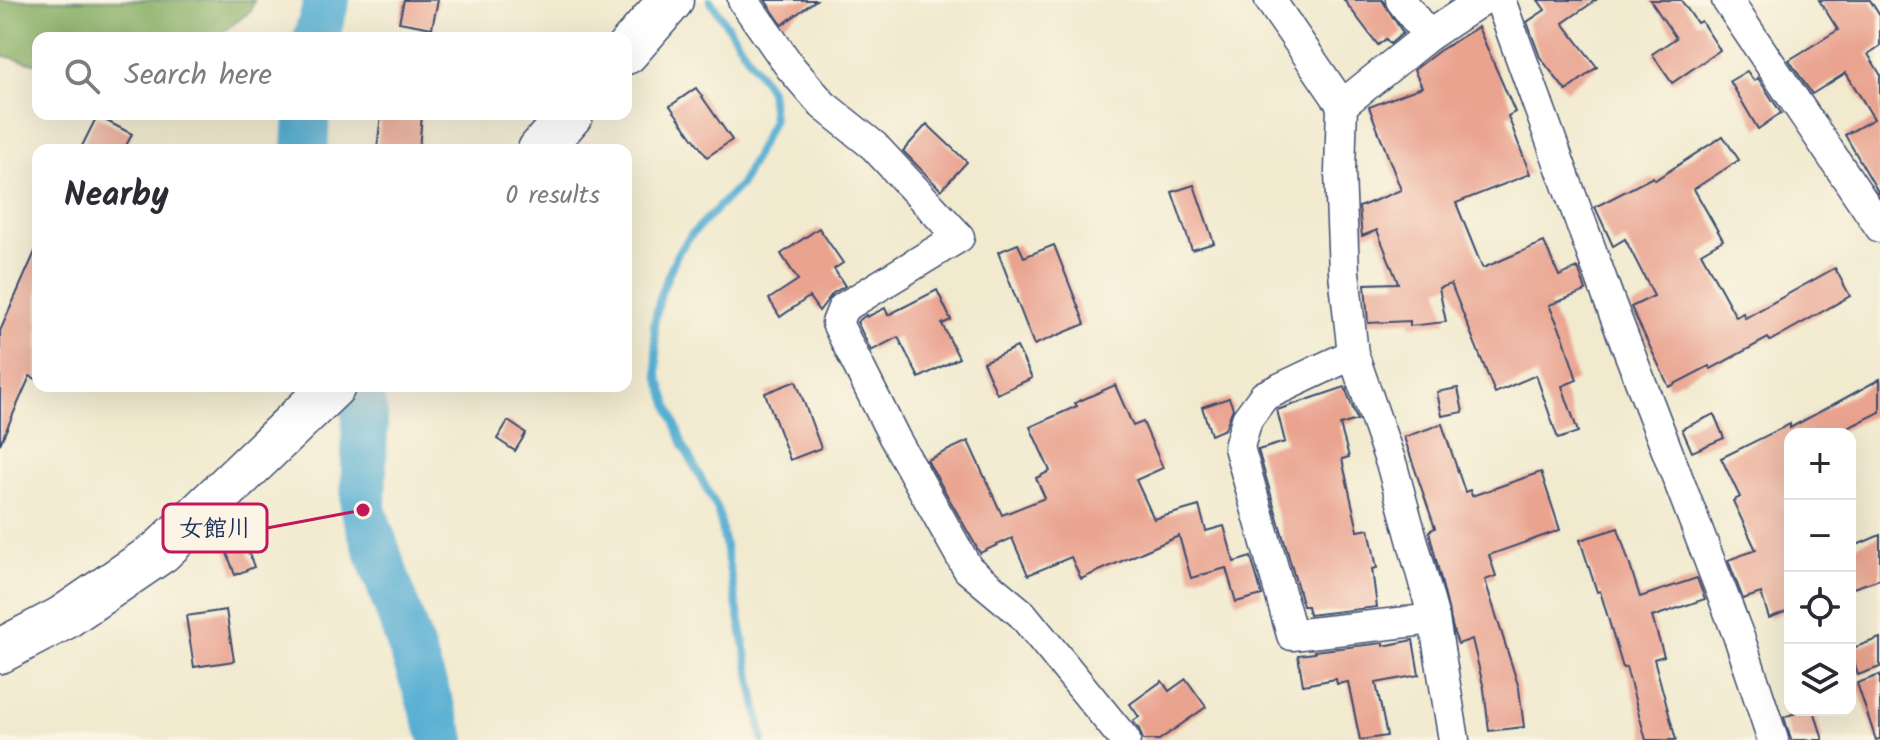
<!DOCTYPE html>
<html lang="en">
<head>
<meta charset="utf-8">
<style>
	:root { --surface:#fff; --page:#f2f2f3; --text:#2b2b33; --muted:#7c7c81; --line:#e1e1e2 }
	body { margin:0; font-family:Kalam,"Klee One",sans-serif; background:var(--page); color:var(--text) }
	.controls { position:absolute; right:24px; bottom:24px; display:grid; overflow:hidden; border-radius:16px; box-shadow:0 8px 32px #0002 }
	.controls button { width:72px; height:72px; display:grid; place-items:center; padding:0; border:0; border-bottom:2px solid var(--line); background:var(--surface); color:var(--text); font:40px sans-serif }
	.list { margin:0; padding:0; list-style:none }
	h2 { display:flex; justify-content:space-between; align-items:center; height:104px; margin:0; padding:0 32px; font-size:34px }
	h2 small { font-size:26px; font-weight:400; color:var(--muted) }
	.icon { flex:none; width:44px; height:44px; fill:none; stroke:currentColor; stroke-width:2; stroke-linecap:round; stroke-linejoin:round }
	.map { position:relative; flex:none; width:1880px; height:740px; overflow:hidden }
	.search { position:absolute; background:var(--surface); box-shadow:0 8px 32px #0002; left:32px; top:32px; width:600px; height:88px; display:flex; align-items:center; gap:20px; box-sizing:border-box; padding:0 28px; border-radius:16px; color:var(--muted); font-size:30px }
	.panel { position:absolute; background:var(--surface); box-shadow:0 8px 32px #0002; left:32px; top:144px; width:600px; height:248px; border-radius:16px }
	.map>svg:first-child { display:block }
	.forest { fill:#86ae64; stroke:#506e61; stroke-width:2 }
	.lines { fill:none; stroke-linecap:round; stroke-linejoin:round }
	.stream { stroke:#56afd3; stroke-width:8 }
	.river { stroke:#56afd3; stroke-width:46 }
	.building { fill:#e9a38f }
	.minor-casing { stroke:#3b4b6f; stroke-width:33 }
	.trunk-casing { stroke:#3b4b6f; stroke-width:47 }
	.minor { stroke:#fff; stroke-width:30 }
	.trunk { stroke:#fff; stroke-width:44 }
	.leader { fill:none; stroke:#c2185b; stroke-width:3 }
	.callout-dot { fill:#c2185b; stroke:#fcf5e5; stroke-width:3 }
	.callout { fill:#fcf5e5; stroke:#c2185b; stroke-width:3 }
	.callout-label { font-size:24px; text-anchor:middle; font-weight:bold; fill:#1b2f5e }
</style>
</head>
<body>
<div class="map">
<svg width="1880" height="740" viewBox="0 0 1880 740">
	<rect width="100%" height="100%" fill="#fcf5e5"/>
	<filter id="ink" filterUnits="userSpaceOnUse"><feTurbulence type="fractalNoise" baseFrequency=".0125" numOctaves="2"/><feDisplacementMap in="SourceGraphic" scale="16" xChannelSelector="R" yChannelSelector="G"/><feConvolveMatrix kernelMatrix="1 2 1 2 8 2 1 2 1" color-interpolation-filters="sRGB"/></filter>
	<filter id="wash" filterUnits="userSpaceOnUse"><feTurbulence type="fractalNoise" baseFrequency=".006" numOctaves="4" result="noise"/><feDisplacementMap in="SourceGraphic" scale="32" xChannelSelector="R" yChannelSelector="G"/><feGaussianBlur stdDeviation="1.8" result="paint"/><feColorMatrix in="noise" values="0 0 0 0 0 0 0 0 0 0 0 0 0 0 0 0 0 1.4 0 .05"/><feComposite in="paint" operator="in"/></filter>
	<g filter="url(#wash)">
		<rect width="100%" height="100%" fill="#f1eacf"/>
		<polygon class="forest" points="0,0 254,0 251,11 214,38 38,38 38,64 0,55"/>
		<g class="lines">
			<polyline class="stream" points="710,0 770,90 773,120 741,184 691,235 677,254 661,293 654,324 658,376 683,445 718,510 763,740"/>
			<g class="river">
				<polyline points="316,38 327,0"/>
				<polyline points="305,150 307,114"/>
				<polyline points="357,386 365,416 363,510 443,740"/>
			</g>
		</g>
		<g id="blocks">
			<g class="building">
				<polygon points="404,0 438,0 432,28 399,22"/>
				<polygon points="765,0 816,0 782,25"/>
				<polygon points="1344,0 1382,0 1403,33 1390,44 1386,39 1378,45"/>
				<polygon points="1538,0 1596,0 1563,23 1597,67 1566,91 1540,57 1527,22 1545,10"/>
				<polygon points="1650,0 1681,0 1697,23 1701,21 1720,50 1672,83 1652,54 1676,38"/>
				<polygon points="1819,0 1870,0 1880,16 1880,46 1868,54 1880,74 1880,195 1845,135 1874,119 1846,73 1812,94 1789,60 1838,30"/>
				<polygon points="1478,27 1515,112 1508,116 1530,174 1456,203 1482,267 1483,268 1544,242 1559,276 1578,268 1586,291 1549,305 1563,336 1577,380 1562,386 1578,432 1558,439 1536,375 1495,393 1451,284 1439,288 1446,322 1410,326 1410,321 1368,323 1365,284 1398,283 1377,230 1362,236 1359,207 1401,190 1369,107 1422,87 1414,70 1439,51"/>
				<polygon points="1747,71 1754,81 1758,78 1781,113 1758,129 1730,81"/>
				<polygon points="696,88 732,140 707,157 670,106"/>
				<polygon points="381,114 422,114 419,150 377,150"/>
				<polygon points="97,116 132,134 124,150 80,150"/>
				<polygon points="927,124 967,162 941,190 903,151"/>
				<polygon points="1723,136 1739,160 1694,189 1723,240 1701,253 1736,317 1743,313 1745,318 1835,268 1850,296 1770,341 1768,338 1711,369 1709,366 1669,387 1631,307 1654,296 1625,239 1613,246 1595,207 1653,177 1655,180"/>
				<polygon points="1194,185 1214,243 1192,250 1172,192"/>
				<polygon points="819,228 843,263 834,269 845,286 833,293 819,311 809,297 780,317 769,299 798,280 781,254"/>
				<polygon points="1018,244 1024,257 1054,245 1085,324 1034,345 998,252"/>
				<polygon points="38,245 38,380 30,376 0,444 0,331"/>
				<polygon points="937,290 951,320 942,324 959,358 919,378 898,337 871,351 857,322 866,315 867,317 885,308 888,315"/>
				<polygon points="1017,347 1032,378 997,394 983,362"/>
				<polygon points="1880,379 1880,412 1836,434 1790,434 1790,610 1769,618 1761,593 1743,599 1728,560 1756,550 1733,501 1740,497 1721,458 1790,424 1790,428"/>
				<polygon points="796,381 821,448 790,460 765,393"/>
				<polygon points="1115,385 1133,426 1143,422 1163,468 1136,480 1154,519 1199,506 1206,531 1224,526 1234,562 1251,557 1262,595 1236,602 1226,568 1191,578 1179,536 1081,579 1071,557 1028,575 1012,538 980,553 927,460 968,441 1002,515 1045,498 1036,478 1050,471 1030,427 1077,406 1075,403"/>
				<polygon points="1345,387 1357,420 1340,425 1349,457 1342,459 1358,531 1369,529 1377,568 1372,569 1377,607 1309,615 1307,606 1303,606 1258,450 1285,442 1277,410"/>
				<polygon points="1458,388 1463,412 1442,416 1437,392"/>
				<polygon points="1229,398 1233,408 1225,429 1211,435 1202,407"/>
				<polygon points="1714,414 1724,438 1692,452 1682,429"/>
				<polygon points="508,421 526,433 515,451 497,439"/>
				<polygon points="1442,424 1465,492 1470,490 1472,496 1541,472 1560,530 1489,555 1496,576 1485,580 1519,688 1524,727 1489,731 1484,689 1472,639 1458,644 1454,633 1429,531 1435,528 1404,437"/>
				<polygon points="1618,528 1640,597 1697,578 1705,599 1652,617 1664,656 1654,659 1676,740 1646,740 1626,667 1623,668 1600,591 1597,592 1580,540"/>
				<polygon points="1880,535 1880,579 1850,589 1850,548"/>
				<polygon points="245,543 254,567 235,575 226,550"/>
				<polygon points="226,610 234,661 194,667 186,616"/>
				<polygon points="1880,638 1880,667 1858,675 1850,649"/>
				<polygon points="1413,640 1419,675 1376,683 1387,736 1360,740 1348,682 1337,684 1336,679 1303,685 1298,655 1315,653 1314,651 1383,643 1383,646"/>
				<polygon points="1880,675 1880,739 1876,740 1857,683"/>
				<polygon points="1186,679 1206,707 1159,740 1143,740 1139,729 1133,721 1139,717 1130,704 1162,681 1169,691"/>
				<polygon points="1805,710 1814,710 1823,740 1791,740 1784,717"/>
			</g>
		</g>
	</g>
	<g filter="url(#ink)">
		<use href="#blocks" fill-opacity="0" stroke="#3b4b6f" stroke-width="2"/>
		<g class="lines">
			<g class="minor-casing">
				<g id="minor">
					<polyline points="743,0 791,68 823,105 874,146 959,237 843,308 837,323 894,437 968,569 1022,614 1125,740"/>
					<polyline points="1270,0 1342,105 1340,172 1344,273 1353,354 1392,466 1434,619 1454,740"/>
					<polyline points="1401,0 1428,36"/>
					<polyline points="1500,0 1609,300 1740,640 1773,740"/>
					<polyline points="1727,0 1880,227"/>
					<polyline points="1342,105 1428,36 1482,0"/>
					<polyline points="1353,354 1264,396 1247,419 1239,447 1292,635 1434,619"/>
				</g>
			</g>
			<g class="trunk-casing">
				<g id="trunk">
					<polyline points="626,52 671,0"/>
					<polyline points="540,150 571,114"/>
					<polyline points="0,651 63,618 161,551 333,386"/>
				</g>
			</g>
			<use href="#minor" class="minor"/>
			<use href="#trunk" class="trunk"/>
		</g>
	</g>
	<path class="leader" d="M363 510L267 528"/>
	<circle class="callout-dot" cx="363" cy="510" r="8"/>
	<rect class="callout" x="163" y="504" width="104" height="48" rx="8"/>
	<g class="callout-label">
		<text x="215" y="536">女館川</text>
	</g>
</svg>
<div class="controls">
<button>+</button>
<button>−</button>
<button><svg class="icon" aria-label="locate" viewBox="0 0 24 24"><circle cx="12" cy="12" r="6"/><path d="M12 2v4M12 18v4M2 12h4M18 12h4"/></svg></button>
<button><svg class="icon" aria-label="layers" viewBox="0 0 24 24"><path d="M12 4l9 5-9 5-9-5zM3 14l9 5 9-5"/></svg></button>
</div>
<div class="search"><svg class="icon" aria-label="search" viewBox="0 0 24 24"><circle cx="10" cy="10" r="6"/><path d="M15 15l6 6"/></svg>Search here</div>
<section class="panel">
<h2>Nearby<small>0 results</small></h2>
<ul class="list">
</ul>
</section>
</div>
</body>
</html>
